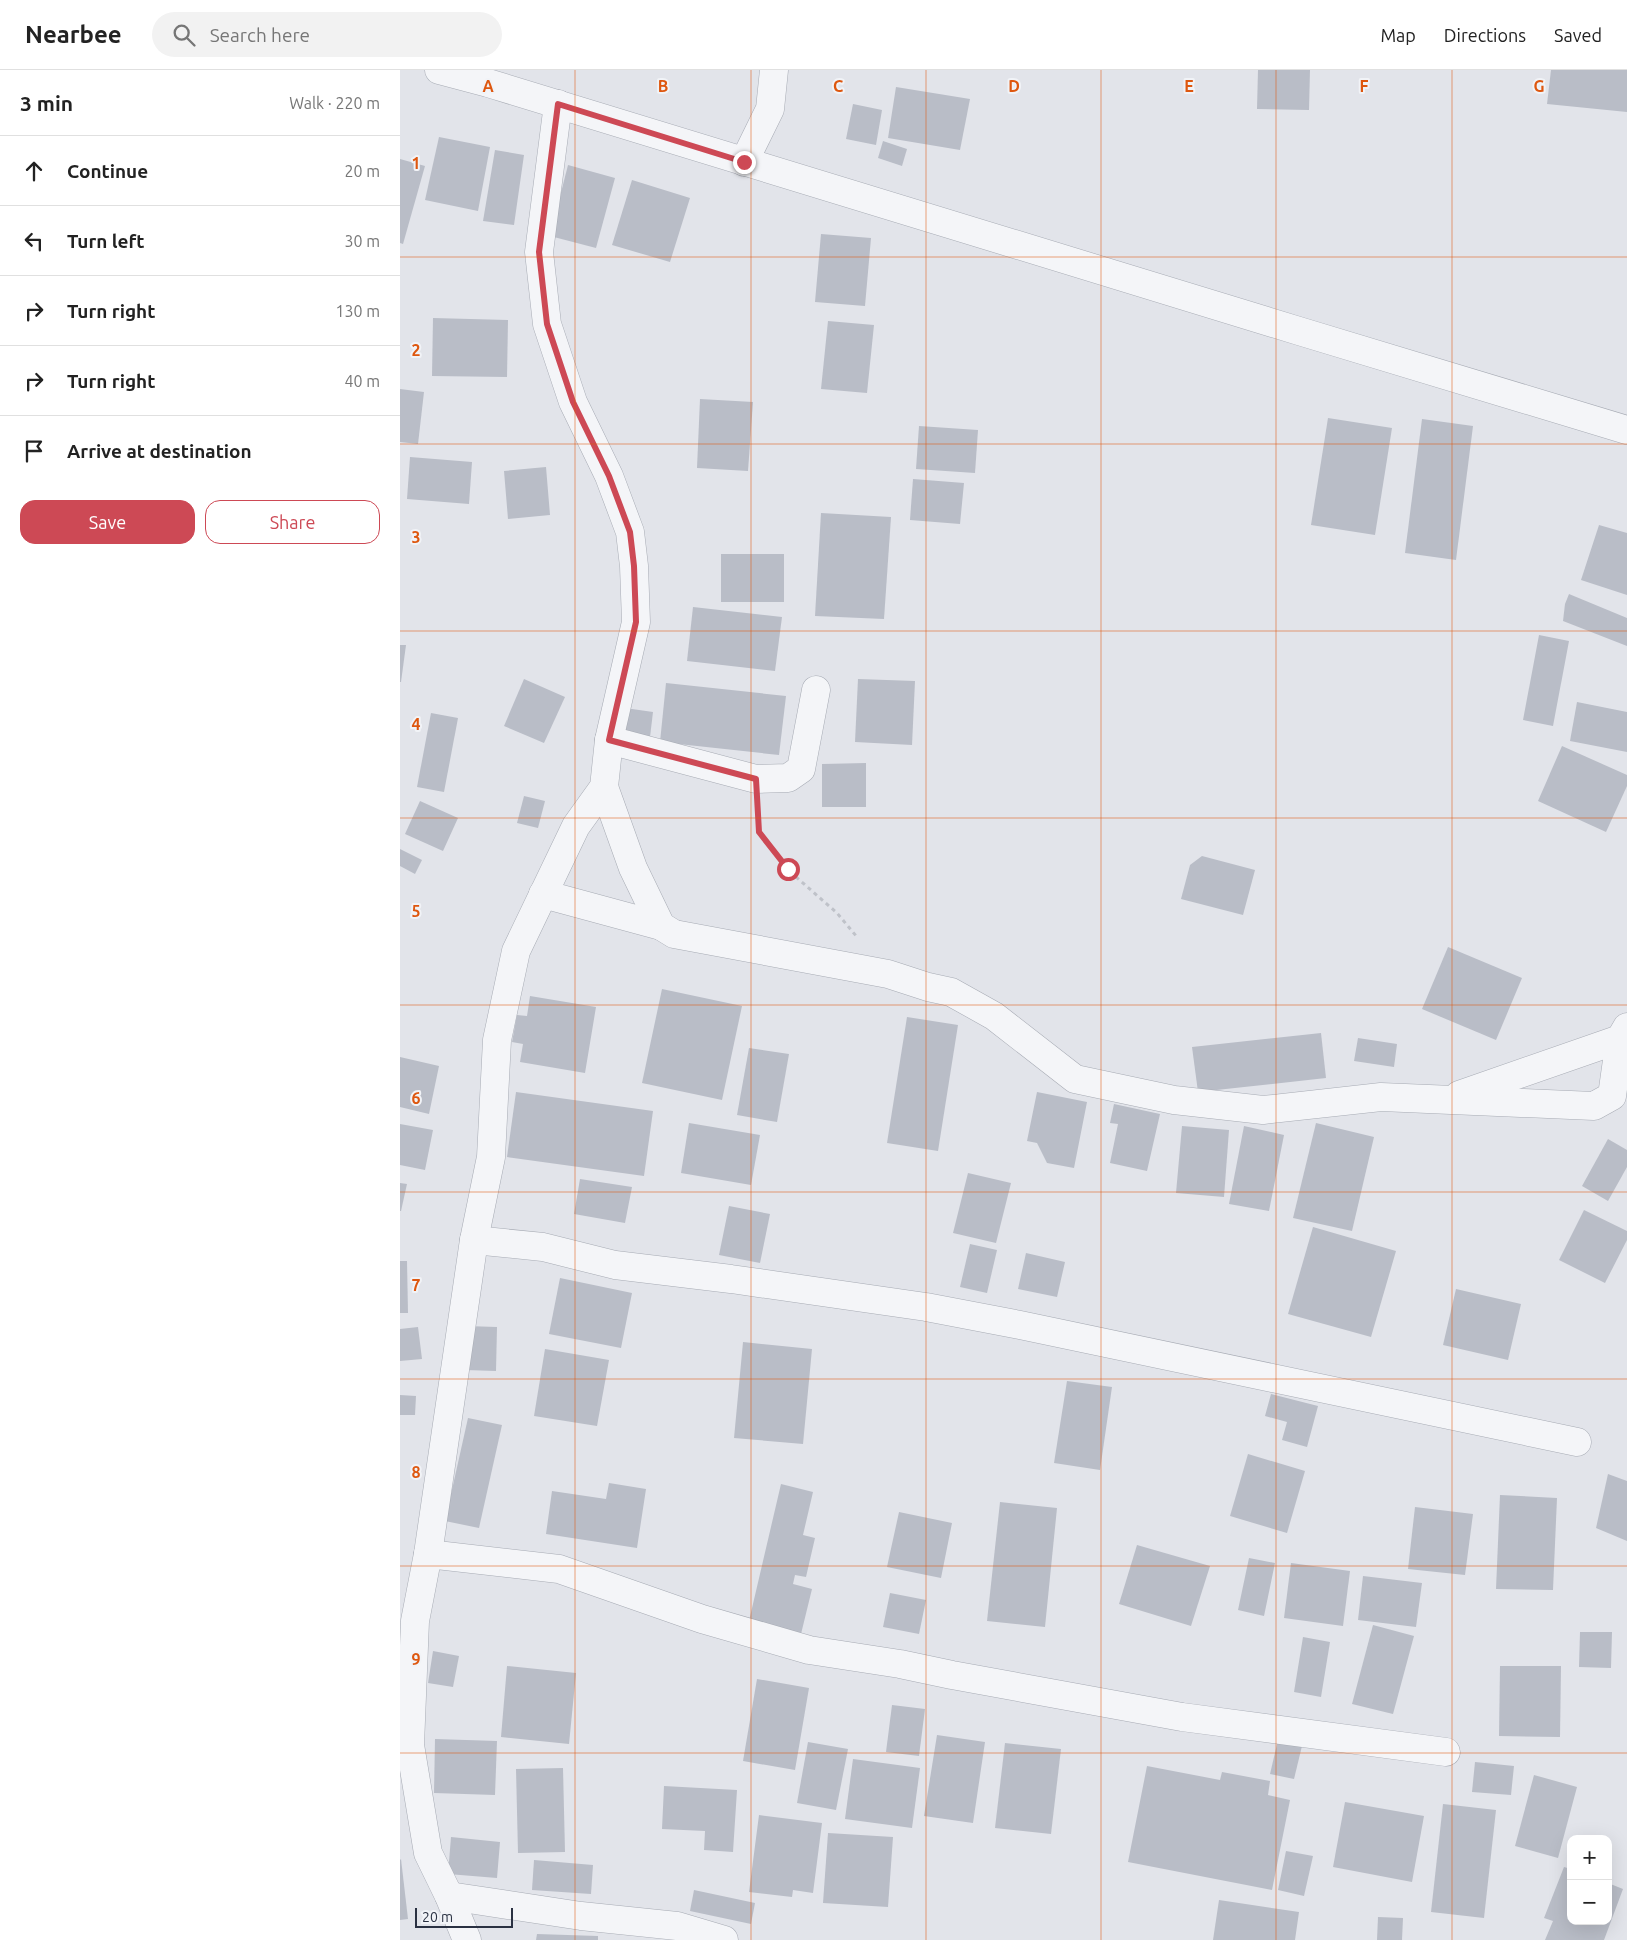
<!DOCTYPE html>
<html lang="en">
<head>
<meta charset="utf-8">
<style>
	:root { --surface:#fff; --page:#f2f2f2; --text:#222; --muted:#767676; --line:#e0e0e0; --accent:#cd4955 }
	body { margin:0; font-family:Ubuntu,sans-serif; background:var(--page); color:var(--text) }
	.controls { position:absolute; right:15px; bottom:15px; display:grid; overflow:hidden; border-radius:10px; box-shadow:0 5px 20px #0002 }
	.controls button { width:45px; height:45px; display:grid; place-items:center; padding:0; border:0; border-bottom:1px solid var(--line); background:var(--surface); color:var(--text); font:25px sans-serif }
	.scale { position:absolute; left:15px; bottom:12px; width:98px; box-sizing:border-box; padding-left:5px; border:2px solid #2a3142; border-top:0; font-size:14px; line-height:18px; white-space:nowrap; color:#2a3142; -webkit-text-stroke:4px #f1f3f7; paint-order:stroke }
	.stop { position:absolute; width:15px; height:15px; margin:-11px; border:4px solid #cd4955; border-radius:50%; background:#fff }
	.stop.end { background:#cd4955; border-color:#fff; box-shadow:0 1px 5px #0008 }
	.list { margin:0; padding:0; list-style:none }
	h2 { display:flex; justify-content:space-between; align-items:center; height:65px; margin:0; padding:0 20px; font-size:21px }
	h2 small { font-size:16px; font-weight:400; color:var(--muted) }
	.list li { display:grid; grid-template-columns:32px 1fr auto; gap:15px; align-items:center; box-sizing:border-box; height:70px; padding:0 20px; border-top:1px solid var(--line) }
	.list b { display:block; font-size:19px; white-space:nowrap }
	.list em { font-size:16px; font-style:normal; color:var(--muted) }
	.actions { display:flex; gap:10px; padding:15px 20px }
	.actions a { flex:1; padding:11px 0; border:1px solid var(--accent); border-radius:15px; text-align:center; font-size:18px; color:var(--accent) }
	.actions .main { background:var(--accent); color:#fff }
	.icon { flex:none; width:28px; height:28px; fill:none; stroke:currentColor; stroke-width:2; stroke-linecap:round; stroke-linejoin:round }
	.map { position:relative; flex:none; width:1227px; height:1870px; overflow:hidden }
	header { display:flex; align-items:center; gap:30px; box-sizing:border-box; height:70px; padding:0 25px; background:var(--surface); border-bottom:1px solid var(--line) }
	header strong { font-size:24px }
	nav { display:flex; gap:28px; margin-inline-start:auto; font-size:18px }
	.search { width:350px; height:45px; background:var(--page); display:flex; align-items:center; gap:12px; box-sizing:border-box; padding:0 18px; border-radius:28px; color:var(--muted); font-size:19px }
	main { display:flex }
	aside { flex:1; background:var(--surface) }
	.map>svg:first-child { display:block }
	.building { fill:#b9bdc7 }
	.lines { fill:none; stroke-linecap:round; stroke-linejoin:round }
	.minor-casing { stroke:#a7abb4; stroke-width:29 }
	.path { stroke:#bfc2c9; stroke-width:3; stroke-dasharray:4 4; stroke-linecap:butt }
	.minor { stroke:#f4f5f8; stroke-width:28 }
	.route { stroke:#cd4955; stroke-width:6 }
	.grid { fill:none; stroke:#de570f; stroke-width:1; stroke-opacity:0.55 }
	.grid-label { font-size:16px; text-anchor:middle; font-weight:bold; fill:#de570f; stroke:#f1f3f7; stroke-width:4; stroke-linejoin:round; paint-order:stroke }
</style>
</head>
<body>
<header>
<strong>Nearbee</strong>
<div class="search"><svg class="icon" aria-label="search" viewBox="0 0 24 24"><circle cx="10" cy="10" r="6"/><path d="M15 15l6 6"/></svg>Search here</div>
<nav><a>Map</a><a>Directions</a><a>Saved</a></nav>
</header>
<main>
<aside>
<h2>3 min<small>Walk · 220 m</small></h2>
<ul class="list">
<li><svg class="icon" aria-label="ahead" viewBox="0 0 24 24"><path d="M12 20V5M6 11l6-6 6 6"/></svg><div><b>Continue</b></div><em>20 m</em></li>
<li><svg class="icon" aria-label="left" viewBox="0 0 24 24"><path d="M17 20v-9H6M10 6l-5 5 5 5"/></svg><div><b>Turn left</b></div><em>30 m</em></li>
<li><svg class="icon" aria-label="right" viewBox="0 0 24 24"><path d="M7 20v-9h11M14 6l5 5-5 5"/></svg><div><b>Turn right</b></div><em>130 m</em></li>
<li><svg class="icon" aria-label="right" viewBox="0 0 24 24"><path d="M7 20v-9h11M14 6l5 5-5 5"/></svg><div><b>Turn right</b></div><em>40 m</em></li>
<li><svg class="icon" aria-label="arrive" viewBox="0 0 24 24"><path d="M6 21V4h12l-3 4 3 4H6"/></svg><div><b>Arrive at destination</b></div></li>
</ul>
<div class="actions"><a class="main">Save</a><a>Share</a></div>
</aside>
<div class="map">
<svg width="1227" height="1870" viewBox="0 0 1227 1870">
	<rect width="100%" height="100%" fill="#e2e4ea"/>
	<g class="building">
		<polygon points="858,0 910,0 909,40 857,39"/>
		<polygon points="1151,0 1227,0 1227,42 1147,34"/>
		<polygon points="496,17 570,29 560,80 488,68"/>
		<polygon points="453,34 482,40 476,75 446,69"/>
		<polygon points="39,67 90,77 78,141 25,130"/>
		<polygon points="483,71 507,79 502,96 478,88"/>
		<polygon points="95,80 124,85 114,155 83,151"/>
		<polygon points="0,89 25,96 3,174 0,173"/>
		<polygon points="168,95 215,108 196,178 150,166"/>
		<polygon points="232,110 290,128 270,192 212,175"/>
		<polygon points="421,164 471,168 465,236 415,232"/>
		<polygon points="33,248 108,250 107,307 32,306"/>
		<polygon points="428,251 474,255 467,323 421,319"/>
		<polygon points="0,319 24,322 18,374 0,372"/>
		<polygon points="300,329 353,332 348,401 297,398"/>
		<polygon points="928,348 992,358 975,465 911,455"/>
		<polygon points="1022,349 1073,356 1056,490 1005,483"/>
		<polygon points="519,356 578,360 575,403 516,399"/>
		<polygon points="10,387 72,392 69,434 7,429"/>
		<polygon points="146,397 150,445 108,449 104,401"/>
		<polygon points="513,409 564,413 560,454 510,450"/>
		<polygon points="421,443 491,447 484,549 415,546"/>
		<polygon points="1199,455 1227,463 1227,525 1181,510"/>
		<rect x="321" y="484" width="63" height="48"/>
		<polygon points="1169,524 1227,548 1227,576 1163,551 1165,534"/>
		<polygon points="293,537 382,547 375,601 287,591"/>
		<polygon points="1139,565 1169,571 1153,656 1123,650"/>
		<polygon points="0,575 6,575 1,612 0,612"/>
		<polygon points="124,609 165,627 144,673 104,656"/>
		<polygon points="458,609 515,611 512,675 455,672"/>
		<polygon points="266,613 386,626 379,685 260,672"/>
		<polygon points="1177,632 1227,642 1227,682 1170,671"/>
		<polygon points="225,638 253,642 250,667 222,663"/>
		<polygon points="31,643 58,648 44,722 17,717"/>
		<polygon points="1162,676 1227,705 1227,716 1206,762 1138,731"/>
		<polygon points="466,693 466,737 422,737 422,694"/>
		<polygon points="124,726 145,731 138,758 117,753"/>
		<polygon points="20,731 58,748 43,781 5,764"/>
		<polygon points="0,779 22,790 15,804 0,796"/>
		<polygon points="802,786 855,800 843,845 781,829 790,795"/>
		<polygon points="1048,877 1122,908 1096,970 1022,939"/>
		<polygon points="262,919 342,936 322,1030 242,1013"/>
		<polygon points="130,926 196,937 185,1003 120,992 123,974 112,972 117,945 127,946"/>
		<polygon points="507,947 558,955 538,1081 487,1073"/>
		<polygon points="921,963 926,1008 798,1022 792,977"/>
		<polygon points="958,968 997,974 994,997 954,991"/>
		<polygon points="349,978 389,984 377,1052 337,1045"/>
		<polygon points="0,987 39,996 29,1044 0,1037"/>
		<polygon points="116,1022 253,1041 244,1106 107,1087"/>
		<polygon points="637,1022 687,1032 674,1098 647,1093 637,1073 627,1071"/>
		<polygon points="714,1034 760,1044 747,1101 710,1093 718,1054 710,1053"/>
		<polygon points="289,1053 360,1065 351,1115 281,1103"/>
		<polygon points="916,1053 974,1067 952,1161 893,1148"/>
		<polygon points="0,1054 33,1060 25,1100 0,1095"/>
		<polygon points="782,1056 829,1060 824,1127 776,1123"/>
		<polygon points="844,1056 884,1065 869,1141 829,1134"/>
		<polygon points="1208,1069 1227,1080 1227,1097 1208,1131 1182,1116"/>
		<polygon points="568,1103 611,1113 596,1173 553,1163"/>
		<polygon points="180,1109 232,1117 225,1153 174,1144"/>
		<polygon points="0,1113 7,1114 1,1141 0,1141"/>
		<polygon points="329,1136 370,1144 360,1193 319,1185"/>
		<polygon points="1184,1140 1227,1161 1227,1170 1205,1213 1159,1190"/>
		<polygon points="913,1157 996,1181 971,1267 888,1244"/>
		<polygon points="570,1174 597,1180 587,1223 560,1217"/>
		<polygon points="626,1183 665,1192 657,1227 618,1219"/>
		<polygon points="0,1191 7,1191 8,1243 0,1243"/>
		<polygon points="160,1208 232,1223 221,1278 149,1264"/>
		<polygon points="1056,1219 1121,1234 1108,1290 1043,1275"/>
		<polygon points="66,1256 97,1257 96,1301 65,1300"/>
		<polygon points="18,1257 22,1289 0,1291 0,1259"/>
		<polygon points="343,1272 412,1279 403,1374 334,1368"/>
		<polygon points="145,1279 209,1290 197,1356 134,1346"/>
		<polygon points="667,1311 712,1317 700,1400 654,1393"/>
		<polygon points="871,1324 918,1336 907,1377 882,1370 887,1352 865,1346"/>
		<polygon points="0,1325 16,1326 15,1345 0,1345"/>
		<polygon points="68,1348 102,1355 79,1458 45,1451"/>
		<polygon points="848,1384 905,1401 887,1463 830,1446"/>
		<polygon points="1208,1404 1227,1411 1227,1471 1196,1458"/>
		<polygon points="209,1413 246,1419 237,1478 146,1464 152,1421 206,1429"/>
		<polygon points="381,1414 413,1422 403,1465 415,1468 406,1507 395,1505 393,1514 412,1519 401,1564 349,1551"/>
		<polygon points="1100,1425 1157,1428 1153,1520 1096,1519"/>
		<polygon points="600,1432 657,1438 645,1557 587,1551"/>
		<polygon points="1015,1437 1073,1444 1065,1505 1008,1499"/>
		<polygon points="499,1442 552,1453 541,1508 487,1497"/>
		<polygon points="737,1475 810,1496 791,1556 719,1534"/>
		<polygon points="849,1488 875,1493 864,1546 838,1540"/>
		<polygon points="891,1493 950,1501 943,1556 884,1548"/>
		<polygon points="963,1506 1022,1513 1016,1557 958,1550"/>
		<polygon points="490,1523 526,1530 519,1564 483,1557"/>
		<polygon points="973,1555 1014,1566 993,1644 952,1634"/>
		<polygon points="1180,1562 1212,1562 1211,1598 1179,1597"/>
		<polygon points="903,1567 930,1572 921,1627 894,1622"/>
		<polygon points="33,1581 59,1586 53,1617 28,1613"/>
		<polygon points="107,1596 176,1603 169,1674 101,1667"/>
		<polygon points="1100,1596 1161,1596 1160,1667 1099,1666"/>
		<polygon points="357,1609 409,1618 395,1700 343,1691"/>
		<polygon points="492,1635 525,1639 519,1686 486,1682"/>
		<polygon points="537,1665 585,1672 573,1753 524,1746"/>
		<polygon points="35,1669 97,1671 95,1725 34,1723"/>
		<polygon points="878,1670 902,1676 894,1709 870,1704"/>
		<polygon points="408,1672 448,1679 436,1740 397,1733"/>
		<polygon points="605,1673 661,1679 651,1764 595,1758"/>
		<polygon points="453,1689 520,1698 512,1758 445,1749"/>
		<polygon points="1075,1692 1114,1696 1111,1725 1072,1722"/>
		<polygon points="747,1696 820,1710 822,1702 870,1711 868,1725 890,1730 872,1820 728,1792"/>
		<polygon points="163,1698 165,1782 118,1783 116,1699"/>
		<polygon points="1134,1705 1177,1717 1158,1788 1115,1776"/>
		<polygon points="264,1716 337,1720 333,1782 304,1780 305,1761 262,1759"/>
		<polygon points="945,1732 1024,1746 1012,1812 933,1797"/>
		<polygon points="1043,1734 1096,1740 1084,1848 1031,1842"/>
		<polygon points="359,1745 422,1753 413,1823 393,1820 392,1827 349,1822"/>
		<polygon points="428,1763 493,1767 488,1837 423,1833"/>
		<polygon points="51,1767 100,1772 97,1808 48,1804"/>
		<polygon points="886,1781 913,1786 904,1826 878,1820"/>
		<polygon points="1,1789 8,1849 0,1850 0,1790"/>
		<polygon points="134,1790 193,1795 191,1824 132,1820"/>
		<polygon points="1164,1797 1171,1799 1171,1851 1208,1851 1208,1813 1223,1819 1204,1870 1145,1870 1153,1851 1144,1848"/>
		<polygon points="294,1820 355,1833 351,1854 290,1841"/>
		<polygon points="819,1830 899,1842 895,1870 813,1870"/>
		<polygon points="978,1847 1003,1848 1002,1870 977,1870"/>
		<polygon points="137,1864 198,1866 198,1870 136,1870"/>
	</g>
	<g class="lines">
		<g class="minor-casing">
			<g id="minor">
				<polyline points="39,0 88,13 899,261 1227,360"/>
				<polyline points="344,92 370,39 374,0"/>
				<polyline points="209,670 356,709 388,708 401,699 416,620"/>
				<polyline points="204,717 233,798 261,856"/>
				<polyline points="143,824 261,856 274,864 488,904 528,917 551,922 594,946 675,1009 774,1030 863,1040 981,1027 1194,1036 1212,1026 1220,969"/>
				<polyline points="1059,1025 1220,969 1227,957"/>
				<polyline points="74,1170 143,1177 215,1195 331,1209 526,1237 620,1255 1177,1372"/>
				<polyline points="28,1484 159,1499 302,1549 409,1580 500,1594 552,1605 782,1647 1046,1682"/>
				<polyline points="49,1826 181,1846 277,1856 324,1870"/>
				<polyline points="67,1870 49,1826 28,1783 10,1675 15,1551 28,1484 74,1170 91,1087 97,970 116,881 176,756 204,717 209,670 236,552 234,496 230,462 209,406 173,332 147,254 139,182 158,34"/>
			</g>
		</g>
		<polyline class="path" points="358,740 359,761 387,799 437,843 457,867"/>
		<use href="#minor" class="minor"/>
	</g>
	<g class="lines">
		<polyline class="route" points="344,92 158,34 139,182 147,254 173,332 209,406 230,462 234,496 236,552 209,670 356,709 359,762 388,799"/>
	</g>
	<path class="grid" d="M 175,0 L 175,1870M 351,0 L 351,1870M 526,0 L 526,1870M 701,0 L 701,1870M 876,0 L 876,1870M 1052,0 L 1052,1870M 0,187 L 1227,187M 0,374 L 1227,374M 0,561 L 1227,561M 0,748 L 1227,748M 0,935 L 1227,935M 0,1122 L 1227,1122M 0,1309 L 1227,1309M 0,1496 L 1227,1496M 0,1683 L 1227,1683"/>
	<g class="grid-label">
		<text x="88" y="22">A</text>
		<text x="263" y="22">B</text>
		<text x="438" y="22">C</text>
		<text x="614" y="22">D</text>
		<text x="789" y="22">E</text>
		<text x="964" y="22">F</text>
		<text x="1139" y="22">G</text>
		<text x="16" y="99">1</text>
		<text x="16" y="286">2</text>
		<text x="16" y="473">3</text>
		<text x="16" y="660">4</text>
		<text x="16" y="847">5</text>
		<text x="16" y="1034">6</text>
		<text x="16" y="1221">7</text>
		<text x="16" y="1408">8</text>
		<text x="16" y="1595">9</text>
	</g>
</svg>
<div class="controls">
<button>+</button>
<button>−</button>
</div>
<div class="scale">20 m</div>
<div class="stop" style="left:388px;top:799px"></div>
<div class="stop end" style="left:344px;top:92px"></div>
</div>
</main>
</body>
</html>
